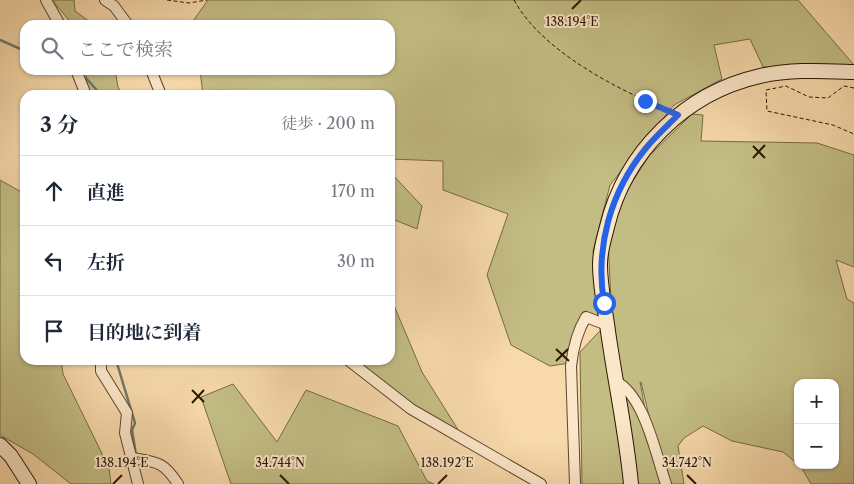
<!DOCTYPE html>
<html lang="ja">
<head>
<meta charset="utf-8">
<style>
	:root { --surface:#fff; --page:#f2f2f3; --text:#1f2937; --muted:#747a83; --line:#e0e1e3 }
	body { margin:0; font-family:"Libre Caslon Text","Noto Serif JP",serif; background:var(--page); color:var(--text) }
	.controls { position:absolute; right:15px; bottom:15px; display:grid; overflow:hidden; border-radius:10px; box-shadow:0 1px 4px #0004 }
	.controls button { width:45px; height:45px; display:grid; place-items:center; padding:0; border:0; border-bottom:1px solid var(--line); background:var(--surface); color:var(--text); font:25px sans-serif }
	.stop { position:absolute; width:15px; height:15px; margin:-11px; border:4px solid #2563eb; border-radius:50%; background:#fff }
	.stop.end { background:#2563eb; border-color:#fff; box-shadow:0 1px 5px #0008 }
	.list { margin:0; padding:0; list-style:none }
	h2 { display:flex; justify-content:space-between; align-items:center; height:65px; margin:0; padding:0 20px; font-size:21px }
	h2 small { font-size:16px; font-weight:400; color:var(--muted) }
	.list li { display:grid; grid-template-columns:32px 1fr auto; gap:15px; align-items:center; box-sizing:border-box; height:70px; padding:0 20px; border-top:1px solid var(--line) }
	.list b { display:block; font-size:19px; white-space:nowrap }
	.list em { font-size:16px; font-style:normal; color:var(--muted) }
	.icon { flex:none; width:28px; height:28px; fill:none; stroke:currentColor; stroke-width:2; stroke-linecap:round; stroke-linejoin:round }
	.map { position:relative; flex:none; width:854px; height:484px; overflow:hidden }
	.search { position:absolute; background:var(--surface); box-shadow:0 1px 4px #0004; left:20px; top:20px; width:375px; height:55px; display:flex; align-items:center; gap:12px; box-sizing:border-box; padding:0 18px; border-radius:15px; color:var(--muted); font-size:19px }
	.panel { position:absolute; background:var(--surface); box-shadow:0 1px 4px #0004; left:20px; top:90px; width:375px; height:275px; border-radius:15px }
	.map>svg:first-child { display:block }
	.green { fill:#c3bd84; stroke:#776a42; fill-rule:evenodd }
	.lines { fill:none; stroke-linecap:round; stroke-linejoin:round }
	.stream { stroke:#6f7865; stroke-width:2.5 }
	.street-casing { stroke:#5e472b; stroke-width:12 }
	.secondary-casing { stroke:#2b1600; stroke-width:16 }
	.path { stroke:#2b1600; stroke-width:1; stroke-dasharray:4 2.5; stroke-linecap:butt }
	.street { stroke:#fae6c8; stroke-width:10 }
	.secondary { stroke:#fae6c8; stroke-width:14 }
	.route { stroke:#2563eb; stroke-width:6 }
	.ticks { fill:none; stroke:#2b1600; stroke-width:2 }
	.ticks-label { font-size:12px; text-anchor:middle; fill:#2b1600; stroke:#fae6c8; stroke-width:4; stroke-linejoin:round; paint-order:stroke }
</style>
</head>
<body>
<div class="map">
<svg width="854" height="484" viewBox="0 0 854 484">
	<rect width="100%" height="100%" fill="#f7d9ab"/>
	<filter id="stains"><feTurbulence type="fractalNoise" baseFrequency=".004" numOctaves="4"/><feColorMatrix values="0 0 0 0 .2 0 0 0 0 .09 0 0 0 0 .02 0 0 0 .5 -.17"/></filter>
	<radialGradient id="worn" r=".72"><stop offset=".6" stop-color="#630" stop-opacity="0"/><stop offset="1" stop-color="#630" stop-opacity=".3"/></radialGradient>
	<g class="green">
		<polygon points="52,0 74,0 75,11 94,25 73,25"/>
		<polygon points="208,0 798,0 854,65 763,67 750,39 714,45 722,79 674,105 610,185 593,251 602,323 586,317 570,363 550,366 511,345 487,275 508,214 443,190 443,161 390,159 390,95 203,95 200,70 390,70 390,25 194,25 193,21"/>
		<polygon points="85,70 115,70 118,87 122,95 89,95"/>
		<path d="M 692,114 L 703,115 L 701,141 L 817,143 L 854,155 L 854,267 L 836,260 L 847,299 L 854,303 L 854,484 L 811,484 L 800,465 L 835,465 L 835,383 L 798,383 L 798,464 L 783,452 L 732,441 L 703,426 L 684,438 L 678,446 L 684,484 L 582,484 L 580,352 L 612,318 L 608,241 L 624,195 L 649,156 ZM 640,382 L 641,382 L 654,437 L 649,431 Z"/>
		<polygon points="390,172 422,206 417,229 390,218"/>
		<polygon points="0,180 25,194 25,360 61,360 63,374 109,468 111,484 71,484 33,454 0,435"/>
		<polygon points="390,296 422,372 465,441 344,360 390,360"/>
		<polygon points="233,384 277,442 306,390 398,426 427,481 434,484 231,484 201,397"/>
	</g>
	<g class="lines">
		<g class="stream">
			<polyline points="0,40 25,51"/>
			<polyline points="86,78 101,95"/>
			<polyline points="116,360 135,423 132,430 136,455"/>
		</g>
		<g class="street-casing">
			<g id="street">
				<polyline points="46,0 60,25"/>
				<polyline points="105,0 114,6 128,25"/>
				<polyline points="76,70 86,95"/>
				<polyline points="151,70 161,95"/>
				<polyline points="101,360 101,371 127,413 125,433 138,484"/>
				<polyline points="348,360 411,409 541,484"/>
				<path d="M 615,381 C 644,394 656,455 666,484"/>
				<path d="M 133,458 C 157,462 164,462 178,484"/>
				<path d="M 575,484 L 571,366 C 573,348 577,332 586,317 L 607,325"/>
			</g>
		</g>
		<g class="secondary-casing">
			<g id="secondary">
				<polyline points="0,445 11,456 29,484"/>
				<path d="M 631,484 C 626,430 614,377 607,324 C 604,304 600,284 600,264 C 600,251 604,239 607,227 C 625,152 685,93 760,76 C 791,69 823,71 854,72"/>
			</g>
		</g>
		<g class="path">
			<polyline points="167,0 189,3 207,0"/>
			<path d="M 514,0 C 542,51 615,88 667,110"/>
			<polyline points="854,88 844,86 828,98 809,97 786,86 766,90 767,111 833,125 854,134"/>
		</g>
		<use href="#street" class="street"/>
		<use href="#secondary" class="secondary"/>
	</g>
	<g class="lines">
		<path class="route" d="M 604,303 C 595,248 610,192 646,148 C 656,136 667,126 678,115 L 645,101"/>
	</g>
	<path class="ticks" d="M 572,9 L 581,0M 753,146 L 765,158M 753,158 L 765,145M 556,349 L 569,361M 556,361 L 568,349M 192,390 L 204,402M 192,403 L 204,390M 280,475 L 289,484M 687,475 L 696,484M 113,484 L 122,475M 438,484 L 447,475"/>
	<g class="ticks-label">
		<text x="572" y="26">138.194°E</text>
		<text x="122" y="467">138.194°E</text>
		<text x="447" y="467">138.192°E</text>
		<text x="280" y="467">34.744°N</text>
		<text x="687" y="467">34.742°N</text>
	</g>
	<rect width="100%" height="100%" filter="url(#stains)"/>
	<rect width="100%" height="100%" fill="url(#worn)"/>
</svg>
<div class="controls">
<button>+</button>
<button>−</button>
</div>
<div class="stop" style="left:604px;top:303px"></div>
<div class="stop end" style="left:645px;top:101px"></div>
<div class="search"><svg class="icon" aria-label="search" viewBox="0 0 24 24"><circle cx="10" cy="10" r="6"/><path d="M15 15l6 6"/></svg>ここで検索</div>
<section class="panel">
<h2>3 分<small>徒歩 · 200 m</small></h2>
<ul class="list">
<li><svg class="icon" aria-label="ahead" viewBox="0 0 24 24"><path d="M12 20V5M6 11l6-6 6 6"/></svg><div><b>直進</b></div><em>170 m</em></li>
<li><svg class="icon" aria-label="left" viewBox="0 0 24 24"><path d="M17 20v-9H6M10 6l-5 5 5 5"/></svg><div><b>左折</b></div><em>30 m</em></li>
<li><svg class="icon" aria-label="arrive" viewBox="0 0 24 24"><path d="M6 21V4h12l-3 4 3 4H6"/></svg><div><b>目的地に到着</b></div></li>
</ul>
</section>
</div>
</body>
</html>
